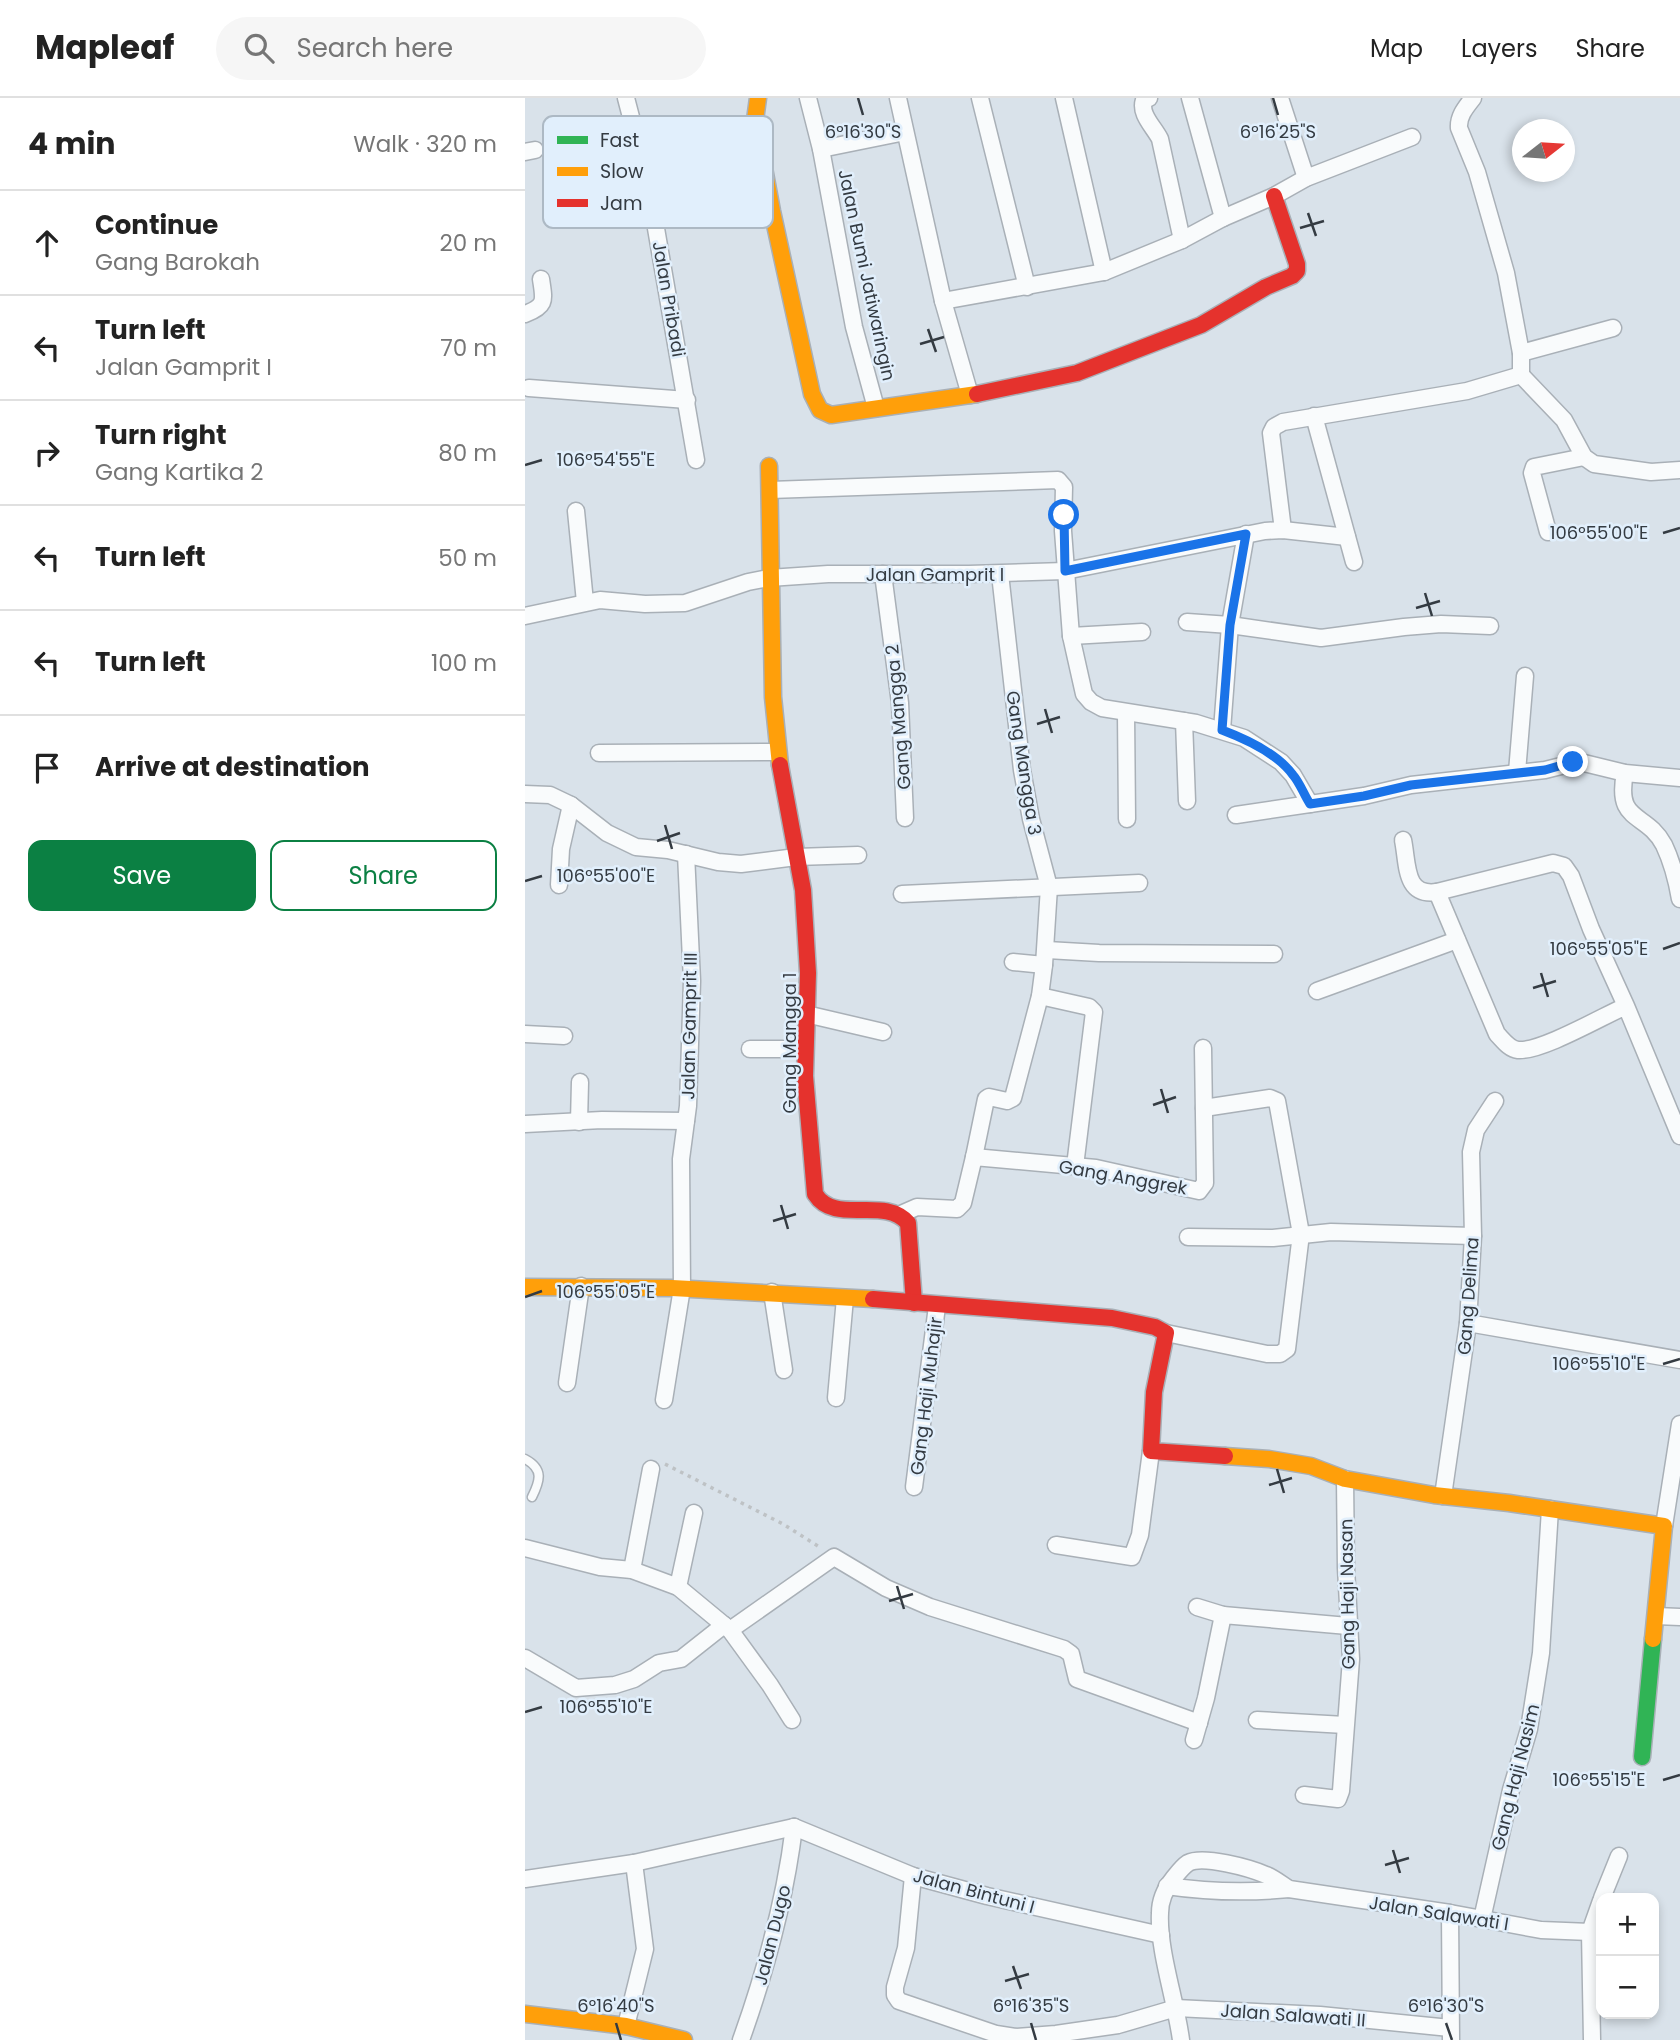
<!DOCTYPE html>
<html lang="en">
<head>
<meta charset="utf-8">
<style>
	:root { --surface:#fff; --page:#f6f6f6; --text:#222; --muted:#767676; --line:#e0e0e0; --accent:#0b8043 }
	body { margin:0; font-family:Poppins,sans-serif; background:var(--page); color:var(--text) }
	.controls { position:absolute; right:21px; bottom:21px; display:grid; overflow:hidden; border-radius:14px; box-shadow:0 4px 10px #0003 }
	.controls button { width:63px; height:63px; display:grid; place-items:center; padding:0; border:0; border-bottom:2px solid var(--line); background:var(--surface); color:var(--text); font:35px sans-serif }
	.compass { position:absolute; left:987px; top:21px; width:63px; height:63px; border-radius:50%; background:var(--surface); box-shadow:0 4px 10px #0003; rotate:73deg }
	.stop { position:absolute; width:21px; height:21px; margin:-16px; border:5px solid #1a73e8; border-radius:50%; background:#fff }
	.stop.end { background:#1a73e8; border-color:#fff; box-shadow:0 2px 7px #0008 }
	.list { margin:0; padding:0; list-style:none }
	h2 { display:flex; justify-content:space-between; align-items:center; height:91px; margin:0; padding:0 28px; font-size:30px }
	h2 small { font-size:23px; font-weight:400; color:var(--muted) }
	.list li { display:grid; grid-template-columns:46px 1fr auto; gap:21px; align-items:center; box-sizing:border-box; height:105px; padding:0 28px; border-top:2px solid var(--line) }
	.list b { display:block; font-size:26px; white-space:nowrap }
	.list p { margin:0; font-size:23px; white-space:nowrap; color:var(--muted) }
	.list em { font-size:23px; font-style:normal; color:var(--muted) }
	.actions { display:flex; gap:14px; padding:21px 28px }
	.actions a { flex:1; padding:16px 0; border:2px solid var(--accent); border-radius:14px; text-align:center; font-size:24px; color:var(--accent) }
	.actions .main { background:var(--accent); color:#fff }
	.icon { flex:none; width:38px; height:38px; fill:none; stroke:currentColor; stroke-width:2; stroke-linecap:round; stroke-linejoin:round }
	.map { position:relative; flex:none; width:1155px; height:1942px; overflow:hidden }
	header { display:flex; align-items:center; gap:42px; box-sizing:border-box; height:98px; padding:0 35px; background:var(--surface); border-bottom:2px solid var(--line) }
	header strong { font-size:33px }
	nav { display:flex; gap:38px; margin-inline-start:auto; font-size:24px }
	.search { width:490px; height:63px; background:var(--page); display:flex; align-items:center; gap:18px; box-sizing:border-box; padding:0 24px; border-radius:38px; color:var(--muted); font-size:26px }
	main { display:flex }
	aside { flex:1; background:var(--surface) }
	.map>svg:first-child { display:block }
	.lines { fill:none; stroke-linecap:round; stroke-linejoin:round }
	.lane-casing { stroke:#a9b0b7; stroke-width:11 }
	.street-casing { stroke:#a9b0b7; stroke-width:19 }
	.fast-casing { stroke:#a9b0b7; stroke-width:19 }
	.slow-casing { stroke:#a9b0b7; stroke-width:19 }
	.jam-casing { stroke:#a9b0b7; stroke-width:19 }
	.path { stroke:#bec2c5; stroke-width:3.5; stroke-dasharray:3.5 5; stroke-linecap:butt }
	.lane { stroke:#f9fbfc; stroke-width:8 }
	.street { stroke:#f9fbfc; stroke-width:16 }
	.fast { stroke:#30b455; stroke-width:16 }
	.slow { stroke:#ff9f0a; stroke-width:16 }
	.jam { stroke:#e5322d; stroke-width:16 }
	.route { stroke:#1a73e8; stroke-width:9 }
	.ticks { fill:none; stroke:#343b42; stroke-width:2.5 }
	.labels { text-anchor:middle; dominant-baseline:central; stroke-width:5; stroke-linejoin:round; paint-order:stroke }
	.street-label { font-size:18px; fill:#343b42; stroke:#e1effc }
	.key { fill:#e1effc; stroke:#adb9c4; stroke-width:2 }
	.key-label { font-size:19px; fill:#343b42 }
	.ticks-label { font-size:18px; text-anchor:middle; fill:#343b42; stroke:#e1effc; stroke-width:5; stroke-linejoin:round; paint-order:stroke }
</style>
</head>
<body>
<header>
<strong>Mapleaf</strong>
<div class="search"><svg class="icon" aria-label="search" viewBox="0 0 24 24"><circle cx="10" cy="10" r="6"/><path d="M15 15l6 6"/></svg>Search here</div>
<nav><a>Map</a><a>Layers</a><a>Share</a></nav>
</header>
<main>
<aside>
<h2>4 min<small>Walk · 320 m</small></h2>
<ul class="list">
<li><svg class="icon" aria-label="ahead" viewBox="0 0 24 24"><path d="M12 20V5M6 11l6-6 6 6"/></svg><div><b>Continue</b><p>Gang Barokah</p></div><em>20 m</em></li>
<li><svg class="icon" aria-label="left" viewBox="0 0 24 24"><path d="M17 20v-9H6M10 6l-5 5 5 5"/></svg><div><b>Turn left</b><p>Jalan Gamprit I</p></div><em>70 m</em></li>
<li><svg class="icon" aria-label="right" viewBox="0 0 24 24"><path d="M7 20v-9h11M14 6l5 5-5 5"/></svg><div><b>Turn right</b><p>Gang Kartika 2</p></div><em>80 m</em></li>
<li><svg class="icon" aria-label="left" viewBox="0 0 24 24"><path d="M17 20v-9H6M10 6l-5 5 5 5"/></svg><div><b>Turn left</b></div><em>50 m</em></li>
<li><svg class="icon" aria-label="left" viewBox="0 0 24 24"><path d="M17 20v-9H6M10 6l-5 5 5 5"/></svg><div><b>Turn left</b></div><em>100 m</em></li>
<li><svg class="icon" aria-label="arrive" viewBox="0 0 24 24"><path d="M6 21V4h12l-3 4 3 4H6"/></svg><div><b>Arrive at destination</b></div></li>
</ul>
<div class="actions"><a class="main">Save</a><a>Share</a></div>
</aside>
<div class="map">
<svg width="1155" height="1942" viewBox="0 0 1155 1942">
	<rect width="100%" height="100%" fill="#d9e2ea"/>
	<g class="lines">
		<g class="lane-casing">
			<path id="lane" d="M 0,1361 C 19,1371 15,1383 7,1399"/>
		</g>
		<g class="street-casing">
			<g id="street">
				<polyline points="101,0 123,84 171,362"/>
				<polyline points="283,0 296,51 329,229 351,310"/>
				<polyline points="373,0 418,203"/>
				<polyline points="455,0 502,189"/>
				<polyline points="539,0 579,174"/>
				<path d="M 624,0 L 619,2 C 614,16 629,29 635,41 L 657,142"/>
				<polyline points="665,0 698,120"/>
				<polyline points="755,0 781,80"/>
				<path d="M 948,0 C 941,9 933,18 934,30 L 952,74 L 981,175 L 996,255 L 996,277"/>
				<polyline points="296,51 380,34"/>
				<polyline points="0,54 10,52"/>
				<path d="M 0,216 C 22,208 19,202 16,181"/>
				<polyline points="996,255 1088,230"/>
				<polyline points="996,277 1039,322 1059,359 1069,366 1126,374 1155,372"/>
				<polyline points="4,290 162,302"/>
				<polyline points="445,297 418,203 579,174 657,142 698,120 749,98 781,80 887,39"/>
				<polyline points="789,318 829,464"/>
				<polyline points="245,392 533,382 539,389 538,433 546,538 559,596 566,604 577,610 671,625 719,640 756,664 768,677 785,706"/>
				<polyline points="51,413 60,504"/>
				<polyline points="758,432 746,335 749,329 758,324 942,293 996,277"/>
				<polyline points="1023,434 1007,375 1009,369 1059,359"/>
				<polyline points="358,476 375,605 380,720"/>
				<polyline points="475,476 497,672 506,721 524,789 519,867 488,864"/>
				<polyline points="0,518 75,502 120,506 160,505 223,484 244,480 303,476 444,476 540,473 740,433 758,432 822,439"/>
				<polyline points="662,524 705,527 796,540 879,529 916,526 965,528"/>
				<polyline points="546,538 617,534"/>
				<polyline points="601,615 602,721"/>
				<polyline points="659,623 662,703"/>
				<polyline points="697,632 705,527 721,436"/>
				<polyline points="74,655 253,654"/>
				<polyline points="992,674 1000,578"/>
				<path d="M 1100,675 C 1090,726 1121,713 1139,747 C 1147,764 1152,783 1155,801"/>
				<polyline points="0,696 25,697 46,707 82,735 111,749 143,752 193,764 216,766 271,759 333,757"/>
				<polyline points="711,717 839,698 886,687 1020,672 1048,665 1059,665 1100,675 1155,680"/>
				<path d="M 878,742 C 883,766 879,799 912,794"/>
				<polyline points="34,787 36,751 46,707"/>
				<polyline points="377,796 614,785"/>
				<polyline points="522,852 574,855 749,856"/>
				<polyline points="792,893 932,842"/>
				<polyline points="515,898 564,909 569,914 550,1068"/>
				<path d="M 1101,908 C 1078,918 1016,954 993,952 C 984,951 978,942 972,936 L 912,794 L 1028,765 L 1039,768 L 1046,778 L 1066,831 L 1101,908 L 1155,1038"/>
				<polyline points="281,916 358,934"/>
				<polyline points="0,936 39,938"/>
				<polyline points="225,951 280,951"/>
				<polyline points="54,1024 55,984"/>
				<polyline points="0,1026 77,1022 161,1023"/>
				<polyline points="449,1059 461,1001 464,999 482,1003 488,1000 515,898 519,867"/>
				<polyline points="376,1116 392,1109 432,1111 438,1105 449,1059 571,1070 674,1093 680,1085 678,950"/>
				<polyline points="663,1139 748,1140 806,1134 948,1138"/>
				<polyline points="247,1194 259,1272"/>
				<polyline points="943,1225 1155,1262"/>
				<polyline points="641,1235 742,1256 755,1256 762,1251 776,1136 752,1003 745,1000 679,1010"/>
				<polyline points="42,1285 56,1188"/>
				<polyline points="311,1300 320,1200"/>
				<polyline points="139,1302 157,1190 156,1061 163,1008 167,883 161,756"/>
				<polyline points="389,1389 412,1208"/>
				<polyline points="918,1398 943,1225 948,1138 946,1054 951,1032 970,1003"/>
				<polyline points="1139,1428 1155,1326"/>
				<polyline points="531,1447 607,1459 615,1437 626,1353"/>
				<polyline points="0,1450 75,1469 107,1472 153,1489 205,1532 245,1587 267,1622"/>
				<polyline points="107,1472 126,1371"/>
				<polyline points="153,1489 169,1415"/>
				<polyline points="672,1509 698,1517"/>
				<polyline points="1131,1518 1155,1519"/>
				<polyline points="205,1532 309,1459 361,1490 405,1509 539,1551 546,1556 552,1581 674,1625"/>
				<polyline points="0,1560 51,1590 90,1587 109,1581 134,1565 156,1561 199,1527"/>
				<polyline points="732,1622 820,1627"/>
				<polyline points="669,1642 681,1600 698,1517 823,1528"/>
				<polyline points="779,1697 813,1701 816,1693 826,1561 821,1470 820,1381"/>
				<polyline points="269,1729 388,1778 462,1798 636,1837"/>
				<polyline points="388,1778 381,1850 370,1889 370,1897 374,1903 471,1936 490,1939 531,1936 593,1927 651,1910 795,1917 925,1930"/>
				<polyline points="0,1781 109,1765 269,1729"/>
				<path d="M 642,1788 C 683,1794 723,1795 764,1791"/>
				<polyline points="1077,1800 1094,1758"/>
				<polyline points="925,1815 926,1942"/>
				<polyline points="957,1821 986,1692 1004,1631 1016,1555 1025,1411"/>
				<polyline points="101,1928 120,1851 109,1765"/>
				<path d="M 216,1942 C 241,1872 260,1803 269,1729"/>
				<path d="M 656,1942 C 651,1903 633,1852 635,1815 C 635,1802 640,1791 648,1781 C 652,1776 657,1769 663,1765 C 678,1757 725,1770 741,1777 C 749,1780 756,1786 764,1791 L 925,1815 L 1016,1832 L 1065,1834"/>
				<polyline points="1067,1942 1065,1834 1076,1803"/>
			</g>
		</g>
		<g class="fast-casing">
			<polyline id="fast" points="1117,1659 1128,1541"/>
		</g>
		<g class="slow-casing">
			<g id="slow">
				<polyline points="233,0 230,22 247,113 287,296 295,312 306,317 452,296"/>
				<polyline points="244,368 248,599 255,667"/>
				<polyline points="0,1189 147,1190 348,1201"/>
				<polyline points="700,1358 744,1361 786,1368 820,1381 909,1397 984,1405 1139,1428 1128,1541"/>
				<polyline points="0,1916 101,1928 159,1942"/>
			</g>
		</g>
		<g class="jam-casing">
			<g id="jam">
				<polyline points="452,296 552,275 676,227 741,189 767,178 772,173 772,166 749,98"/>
				<path d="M 255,667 L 278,792 L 283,875 L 280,978 L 290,1096 C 310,1128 359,1097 383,1125 L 389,1205"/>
				<polyline points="348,1201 587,1220 630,1229 641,1235 629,1294 626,1353 700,1358"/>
			</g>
		</g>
		<polyline class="path" points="140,1366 258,1426 296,1450"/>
		<use href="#lane" class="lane"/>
		<use href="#street" class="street"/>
		<use href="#fast" class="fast"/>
		<use href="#slow" class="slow"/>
		<use href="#jam" class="jam"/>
	</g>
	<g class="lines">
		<path class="route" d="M 539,417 L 540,473 L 721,436 L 705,527 L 697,632 C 721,641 752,655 768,677 C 775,685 779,697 785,706 L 839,698 L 886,687 L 1020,672 L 1048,664"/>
	</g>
	<path class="ticks" d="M 333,0 L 338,17M 748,0 L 753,17M 783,115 L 791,138M 775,130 L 799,123M 403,231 L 411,254M 395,246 L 419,239M 0,367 L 17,362M 1138,435 L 1155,430M 900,495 L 907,518M 891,510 L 915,503M 520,611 L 527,635M 512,626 L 535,619M 140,727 L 147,751M 132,743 L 155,735M 0,783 L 17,778M 1138,851 L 1155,845M 1016,875 L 1023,899M 1008,890 L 1031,883M 636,991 L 643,1015M 628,1007 L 651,999M 256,1107 L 263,1131M 248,1123 L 271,1116M 0,1199 L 17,1193M 1138,1266 L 1155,1261M 752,1371 L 759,1395M 744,1387 L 767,1380M 372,1488 L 379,1511M 364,1503 L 388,1496M 0,1614 L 17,1609M 1138,1682 L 1155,1677M 868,1752 L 875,1775M 860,1767 L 884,1760M 488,1868 L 496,1891M 480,1883 L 504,1876M 91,1925 L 96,1942M 506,1925 L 511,1942M 921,1925 L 927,1942"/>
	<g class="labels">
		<g class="street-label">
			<text transform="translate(342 177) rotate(78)">Jalan Bumi Jatiwaringin</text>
			<text transform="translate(144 201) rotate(80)">Jalan Pribadi</text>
			<text x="410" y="476">Jalan Gamprit I</text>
			<text transform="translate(373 619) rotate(-95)">Gang Mangga 2</text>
			<text transform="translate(499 665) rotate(81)">Gang Mangga 3</text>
			<text transform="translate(164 928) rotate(-89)">Jalan Gamprit III</text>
			<text transform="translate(264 945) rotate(-90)">Gang Mangga 1</text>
			<text transform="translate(598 1079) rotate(10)">Gang Anggrek</text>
			<text transform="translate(943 1198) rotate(-86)">Gang Delima</text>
			<text transform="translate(401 1298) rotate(-83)">Gang Haji Muhajir</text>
			<text transform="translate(822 1496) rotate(-91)">Gang Haji Nasan</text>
			<text transform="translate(990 1679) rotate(-76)">Gang Haji Nasim</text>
			<text transform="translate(449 1793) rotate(15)">Jalan Bintuni I</text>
			<text transform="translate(914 1815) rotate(9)">Jalan Salawati I</text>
			<text transform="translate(247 1837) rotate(-76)">Jalan Dugo</text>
			<text transform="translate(768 1917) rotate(4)">Jalan Salawati II</text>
		</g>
	</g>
	<rect x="18" y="18" width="230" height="112" rx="10" class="key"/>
	<rect x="32" y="38" width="31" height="8" fill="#30b455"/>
	<rect x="32" y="69" width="31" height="9" fill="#ff9f0a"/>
	<rect x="32" y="101" width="31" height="8" fill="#e5322d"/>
	<g class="key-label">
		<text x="75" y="49">Fast</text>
		<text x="75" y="80">Slow</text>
		<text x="75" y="112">Jam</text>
	</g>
	<g class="ticks-label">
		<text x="338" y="40">6°16'30"S</text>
		<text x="753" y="40">6°16'25"S</text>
		<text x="81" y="368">106°54'55"E</text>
		<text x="1074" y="441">106°55'00"E</text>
		<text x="81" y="784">106°55'00"E</text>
		<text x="1074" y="857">106°55'05"E</text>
		<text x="81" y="1200">106°55'05"E</text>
		<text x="1074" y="1272">106°55'10"E</text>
		<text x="81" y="1615">106°55'10"E</text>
		<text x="1074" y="1688">106°55'15"E</text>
		<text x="91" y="1914">6°16'40"S</text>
		<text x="506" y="1914">6°16'35"S</text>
		<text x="921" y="1914">6°16'30"S</text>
	</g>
</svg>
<div class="controls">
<button>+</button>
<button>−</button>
</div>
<svg class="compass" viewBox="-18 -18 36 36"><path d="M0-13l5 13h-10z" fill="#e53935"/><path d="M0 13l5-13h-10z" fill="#767676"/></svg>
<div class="stop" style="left:539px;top:417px"></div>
<div class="stop end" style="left:1048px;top:664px"></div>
</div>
</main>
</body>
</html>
